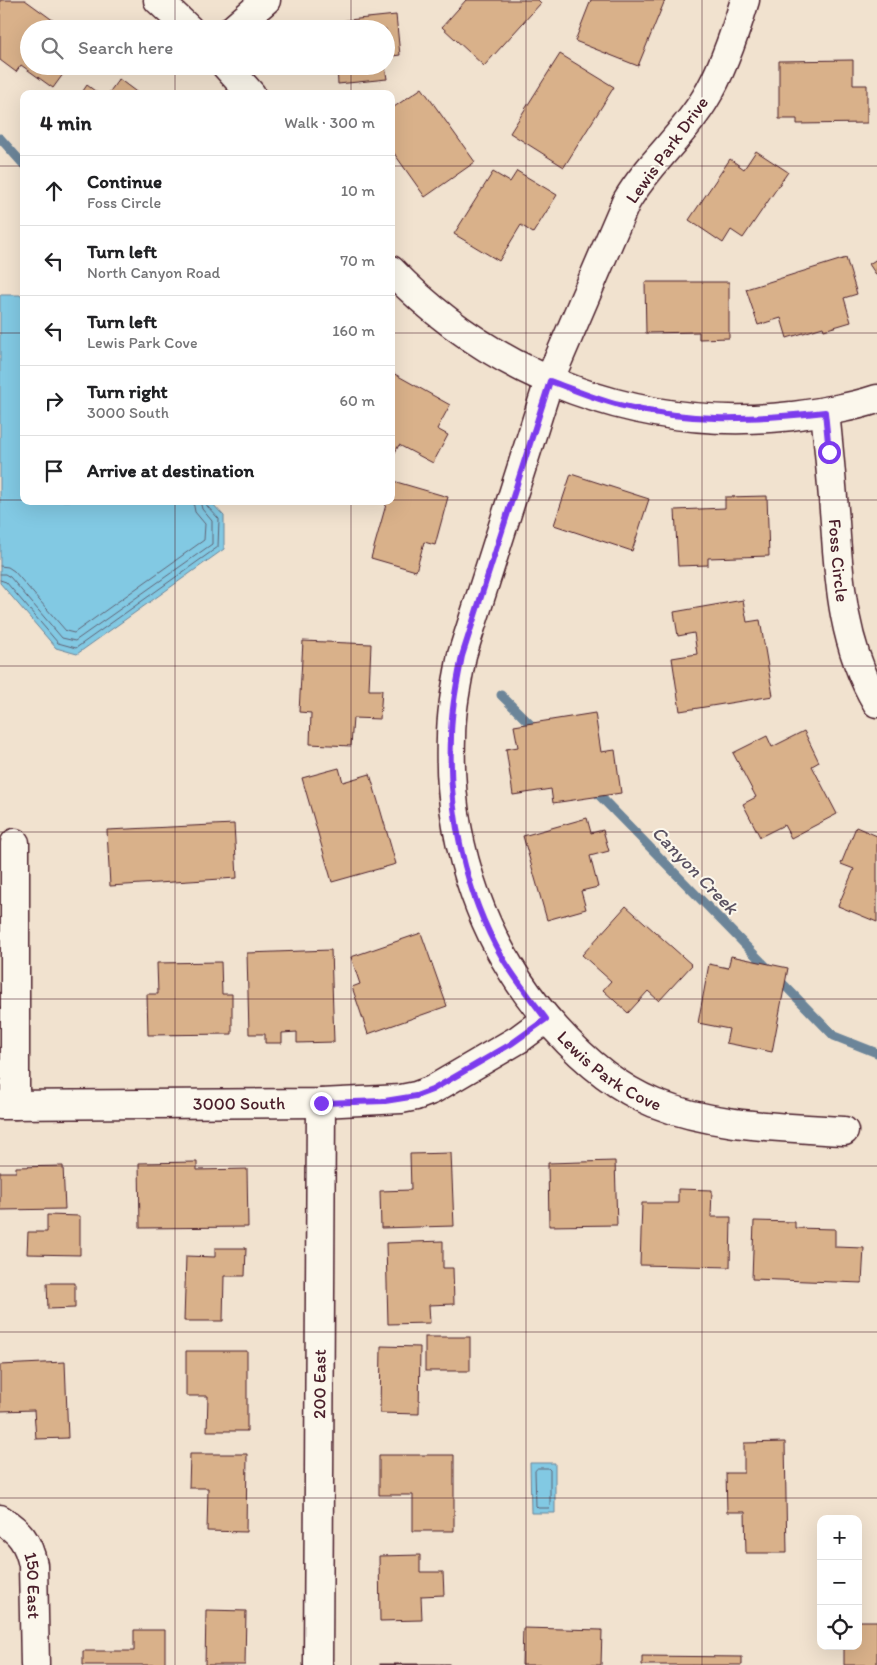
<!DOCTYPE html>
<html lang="en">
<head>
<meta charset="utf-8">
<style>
	:root { --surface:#fff; --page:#f2f2f2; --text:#202124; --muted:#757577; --line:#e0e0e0 }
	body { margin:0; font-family:Itim,sans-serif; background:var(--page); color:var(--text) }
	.controls { position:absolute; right:15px; bottom:15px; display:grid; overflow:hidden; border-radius:10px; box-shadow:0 5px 20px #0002 }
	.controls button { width:45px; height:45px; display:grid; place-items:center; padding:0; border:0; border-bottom:1px solid var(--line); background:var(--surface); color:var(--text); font:25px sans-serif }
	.stop { position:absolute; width:15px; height:15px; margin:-11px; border:4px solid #7c3aed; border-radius:50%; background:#fff }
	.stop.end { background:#7c3aed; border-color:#fff; box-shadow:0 1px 5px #0008 }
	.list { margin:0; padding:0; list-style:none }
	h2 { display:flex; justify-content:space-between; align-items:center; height:65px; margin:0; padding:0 20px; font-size:21px }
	h2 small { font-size:16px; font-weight:400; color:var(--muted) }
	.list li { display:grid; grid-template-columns:32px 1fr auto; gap:15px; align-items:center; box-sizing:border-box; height:70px; padding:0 20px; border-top:1px solid var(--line) }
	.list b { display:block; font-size:19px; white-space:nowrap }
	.list p { margin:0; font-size:16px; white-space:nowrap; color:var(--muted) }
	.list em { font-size:16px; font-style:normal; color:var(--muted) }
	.icon { flex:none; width:28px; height:28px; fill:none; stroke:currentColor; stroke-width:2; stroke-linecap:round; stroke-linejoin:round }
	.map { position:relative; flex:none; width:877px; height:1665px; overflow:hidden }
	.search { position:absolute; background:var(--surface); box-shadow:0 5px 20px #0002; left:20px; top:20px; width:375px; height:55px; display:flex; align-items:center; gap:12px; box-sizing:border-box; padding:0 18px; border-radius:28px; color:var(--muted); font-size:19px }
	.panel { position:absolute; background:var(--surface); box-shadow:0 5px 20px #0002; left:20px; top:90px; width:375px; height:415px; border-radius:10px }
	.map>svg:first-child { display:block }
	.water { fill:#82c9e3; stroke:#6c8599 }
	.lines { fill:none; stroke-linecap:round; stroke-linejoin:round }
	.shore { stroke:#606375; stroke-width:1 }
	.stream { stroke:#6c8599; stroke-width:9 }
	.building { fill:#d9b18a; stroke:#4a1f2b }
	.minor-casing { stroke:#4a1f2b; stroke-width:31 }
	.tertiary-casing { stroke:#4a1f2b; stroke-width:31 }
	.minor { stroke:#fbf7ec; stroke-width:28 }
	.tertiary { stroke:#fbf7ec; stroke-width:28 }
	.route { stroke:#7c3aed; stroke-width:6 }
	.grid { fill:none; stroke:#4a1f2b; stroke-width:1; stroke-opacity:0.55 }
	.labels { text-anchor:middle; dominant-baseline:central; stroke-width:4; stroke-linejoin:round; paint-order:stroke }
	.street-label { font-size:18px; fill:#4a1f2b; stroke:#fbf7ec }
	.water-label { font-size:19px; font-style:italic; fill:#5b5262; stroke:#fbf7ec }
</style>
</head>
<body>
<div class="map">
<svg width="877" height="1665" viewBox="0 0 877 1665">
	<rect width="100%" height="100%" fill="#f1e2cf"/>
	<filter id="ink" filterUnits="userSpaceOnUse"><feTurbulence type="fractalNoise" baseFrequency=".02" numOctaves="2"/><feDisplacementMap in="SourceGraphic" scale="10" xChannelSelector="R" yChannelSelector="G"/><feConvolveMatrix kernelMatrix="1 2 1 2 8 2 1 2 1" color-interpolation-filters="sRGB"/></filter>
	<g filter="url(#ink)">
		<g class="water">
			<polygon points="0,295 20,295 24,300 24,501 210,501 224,516 224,549 77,654 56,648 0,583"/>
			<polygon points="530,1463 555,1463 555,1513 531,1513"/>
		</g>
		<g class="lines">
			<g class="shore">
				<polyline points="0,566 8,567 14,571 66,631 74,633 204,540 205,524 195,512 193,501"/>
				<polyline points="0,574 5,574 10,577 62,638 75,641 212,544 212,521 202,509 200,501"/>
				<polyline points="0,580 6,582 58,643 76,648 218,547 219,519 207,506 206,501"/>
				<polygon points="538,1468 548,1468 550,1470 550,1505 549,1508 538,1508 536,1506 535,1471"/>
			</g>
			<g class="stream">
				<polyline points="0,138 24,165"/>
				<polyline points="501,695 538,732"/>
				<polyline points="592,788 834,1036 877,1053"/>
			</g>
		</g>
		<g class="building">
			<polygon points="0,0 25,0 65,29 29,29 29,66 69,66 53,88 21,65 16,72 0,60"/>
			<polygon points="466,0 538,0 541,3 484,66 442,27"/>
			<polygon points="591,0 665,0 638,66 575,41"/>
			<polygon points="396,15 400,55 386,57 386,29 340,29 339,21"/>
			<polygon points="560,54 614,87 564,167 510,133"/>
			<polygon points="853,60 853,85 867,85 867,123 797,124 797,119 779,119 779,61"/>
			<polygon points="337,66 385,66 387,79 338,84"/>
			<polygon points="119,79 139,94 108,94"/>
			<polygon points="87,85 99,94 81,94"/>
			<polygon points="422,88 475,162 425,197 391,149 391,109"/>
			<polygon points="756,151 788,172 743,238 731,230 723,243 689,220 730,159 744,169"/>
			<polygon points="517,171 557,195 533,233 521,225 499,261 454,234 493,172 510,182"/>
			<polygon points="846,258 857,294 844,298 851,322 824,330 823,327 787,338 781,318 758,325 746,289"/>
			<polygon points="877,259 877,276 869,264"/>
			<polygon points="645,282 729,282 729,338 699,339 699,332 646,333"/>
			<polygon points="391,372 450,405 437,429 448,435 433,463 399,445 393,456 391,455"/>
			<polygon points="571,474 649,499 632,551 554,525"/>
			<polygon points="393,481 448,497 435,545 424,542 416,571 371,558 387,501 391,501"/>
			<polygon points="767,496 769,556 708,558 708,565 678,566 675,510 725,508 725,497"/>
			<polygon points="743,600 747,622 760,620 773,696 680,711 672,658 697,654 694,633 678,636 674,612"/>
			<polygon points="303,641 371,644 369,690 382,690 380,719 353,718 351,746 310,744 311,713 299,712"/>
			<polygon points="595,713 601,752 615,750 621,793 553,803 551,789 513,795 506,749 518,747 514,726"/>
			<polygon points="804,731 819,762 812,766 837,814 791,838 784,825 760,837 743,804 756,797 733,753 767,736 772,747"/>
			<polygon points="339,768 343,782 370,774 396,864 332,882 302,778"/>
			<polygon points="587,818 591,833 603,830 609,851 590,856 598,887 581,891 586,909 547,920 523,836"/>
			<polygon points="234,824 237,878 110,886 107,830"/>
			<polygon points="856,827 877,836 877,922 838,906 854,869 841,864"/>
			<polygon points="626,906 692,965 659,1001 648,991 628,1013 603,990 611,981 582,955"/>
			<polygon points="421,933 447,1006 368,1034 352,987 360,984 351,957"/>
			<polygon points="331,950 334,1042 297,1043 297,1032 282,1033 282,1043 265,1043 265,1034 249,1034 247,953"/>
			<polygon points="731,956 788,968 772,1052 726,1043 729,1029 698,1023 709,964 728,968"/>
			<polygon points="221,962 222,994 232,994 232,1034 148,1035 147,994 158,994 157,963"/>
			<polygon points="451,1153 454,1226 381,1228 380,1191 411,1190 410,1154"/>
			<polygon points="615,1161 617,1225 549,1226 548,1163"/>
			<polygon points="197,1162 197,1170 247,1169 248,1227 140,1228 139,1163"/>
			<polygon points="63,1166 65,1209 0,1210 0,1172 16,1172 16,1167"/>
			<polygon points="678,1189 712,1190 711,1217 731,1217 730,1267 640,1265 642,1203 678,1203"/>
			<polygon points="47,1215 80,1216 80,1255 27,1254 28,1232 47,1232"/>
			<polygon points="754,1221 795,1222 795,1228 835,1229 835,1247 864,1248 862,1283 752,1279"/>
			<polygon points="443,1241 443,1268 453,1268 454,1304 429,1305 430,1323 388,1324 386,1243"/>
			<polygon points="215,1248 246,1248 245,1276 224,1276 223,1321 184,1321 186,1256 215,1257"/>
			<polygon points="47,1283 75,1283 75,1308 48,1309"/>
			<rect x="425" y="1337" width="45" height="34"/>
			<polygon points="381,1346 420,1347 419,1414 380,1413"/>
			<polygon points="186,1351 247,1351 247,1431 207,1431 208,1396 186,1396"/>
			<polygon points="65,1362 68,1438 36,1439 34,1410 0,1411 0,1365"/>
			<polygon points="785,1442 787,1553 746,1553 745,1512 727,1512 726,1473 744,1473 744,1443"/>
			<polygon points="190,1454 247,1454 246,1532 207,1531 208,1488 189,1488"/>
			<polygon points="379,1455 454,1455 454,1531 413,1531 413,1495 379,1495"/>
			<polygon points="420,1555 420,1572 443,1572 444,1595 421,1596 422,1620 380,1621 379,1556"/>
			<polygon points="206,1610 246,1611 245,1665 205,1665"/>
			<polygon points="858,1621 877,1621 877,1665 844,1665 844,1646 858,1646"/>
			<polygon points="523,1628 602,1630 601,1665 522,1665"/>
			<polygon points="134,1630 165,1630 165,1665 83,1665 83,1651 134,1651"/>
			<polygon points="642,1656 742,1657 742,1665 642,1665"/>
			<rect x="380" y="1664" width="69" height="1"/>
		</g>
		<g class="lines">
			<g class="minor-casing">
				<g id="minor">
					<path id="s1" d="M 745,0 C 736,30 722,72 705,99 C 683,136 648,164 626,202 L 549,381 L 462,655 C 457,683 451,710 451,738 C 447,845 484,950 556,1029 C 584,1060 615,1087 654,1103 C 714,1127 781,1127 844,1131"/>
					<polyline points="233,29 266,0"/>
					<path id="s2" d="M 825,412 C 829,449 832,485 835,522 C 839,585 844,648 877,703"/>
					<polyline points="15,843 15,1105"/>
					<path id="s3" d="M 0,1105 L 321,1103 L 401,1099 L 416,1096 L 432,1090 L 519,1039 L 546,1019"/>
					<path id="s4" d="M 0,1519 C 20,1532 28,1541 33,1565 L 35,1665"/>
					<path id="s5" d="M 318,1665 L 321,1103"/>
				</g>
			</g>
			<g class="tertiary-casing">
				<g id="tertiary">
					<polyline points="158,0 189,29"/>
					<polyline points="226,66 251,94"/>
					<path d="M 391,270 C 496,379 642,433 792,416 C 821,412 850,408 877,399"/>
				</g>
			</g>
			<use href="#minor" class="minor"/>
			<use href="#tertiary" class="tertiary"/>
		</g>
	</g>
	<g class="lines" filter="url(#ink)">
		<path class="route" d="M 321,1103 L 385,1101 L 416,1096 L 432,1090 L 511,1044 L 546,1019 C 531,999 515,979 502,957 C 465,893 448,812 451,738 C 451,710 457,683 462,656 L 550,381 C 572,389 595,399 619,405 C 690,423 752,420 825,412 L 829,452"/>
	</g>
	<path class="grid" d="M 175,0 L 175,29M 351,0 L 351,29M 526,0 L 526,1665M 702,0 L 702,1665M 175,66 L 175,94M 351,66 L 351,94M 0,166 L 24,166M 391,166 L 877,166M 0,333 L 24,333M 391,333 L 877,333M 0,500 L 24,500M 391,500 L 877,500M 175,501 L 175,1665M 351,501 L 351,1665M 0,666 L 877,666M 0,832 L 877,832M 0,999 L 877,999M 0,1166 L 877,1166M 0,1332 L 877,1332M 0,1498 L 877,1498"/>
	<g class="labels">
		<g class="street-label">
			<text transform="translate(667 150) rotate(-54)">Lewis Park Drive</text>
			<text stroke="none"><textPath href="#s2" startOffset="149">Foss Circle</textPath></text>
			<text stroke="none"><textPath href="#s1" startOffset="1189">Lewis Park Cove</textPath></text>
			<text stroke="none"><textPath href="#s3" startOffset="239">3000 South</textPath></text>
			<text stroke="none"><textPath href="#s5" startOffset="281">200 East</textPath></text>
			<text stroke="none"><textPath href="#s4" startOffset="79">150 East</textPath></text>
		</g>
		<g class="water-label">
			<text transform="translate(695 870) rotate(46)">Canyon Creek</text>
		</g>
	</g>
</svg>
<div class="controls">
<button>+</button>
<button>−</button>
<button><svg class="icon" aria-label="locate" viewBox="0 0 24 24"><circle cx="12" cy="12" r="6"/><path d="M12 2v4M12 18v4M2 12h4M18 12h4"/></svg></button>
</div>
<div class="stop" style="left:829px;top:452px"></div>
<div class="stop end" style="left:321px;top:1103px"></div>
<div class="search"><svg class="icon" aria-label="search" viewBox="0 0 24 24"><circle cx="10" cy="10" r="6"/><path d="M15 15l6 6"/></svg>Search here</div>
<section class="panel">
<h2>4 min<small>Walk · 300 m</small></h2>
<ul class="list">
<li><svg class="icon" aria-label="ahead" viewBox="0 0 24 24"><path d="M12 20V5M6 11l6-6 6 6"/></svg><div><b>Continue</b><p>Foss Circle</p></div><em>10 m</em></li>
<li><svg class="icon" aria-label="left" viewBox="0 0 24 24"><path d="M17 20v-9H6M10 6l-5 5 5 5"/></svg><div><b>Turn left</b><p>North Canyon Road</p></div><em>70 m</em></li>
<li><svg class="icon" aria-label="left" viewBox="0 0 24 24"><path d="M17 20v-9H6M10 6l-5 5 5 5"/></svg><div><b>Turn left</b><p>Lewis Park Cove</p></div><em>160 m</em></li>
<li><svg class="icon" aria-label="right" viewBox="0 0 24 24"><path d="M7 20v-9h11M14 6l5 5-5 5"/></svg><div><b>Turn right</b><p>3000 South</p></div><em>60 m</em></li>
<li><svg class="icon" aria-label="arrive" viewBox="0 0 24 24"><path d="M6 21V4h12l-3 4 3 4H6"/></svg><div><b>Arrive at destination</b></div></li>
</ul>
</section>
</div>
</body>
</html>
